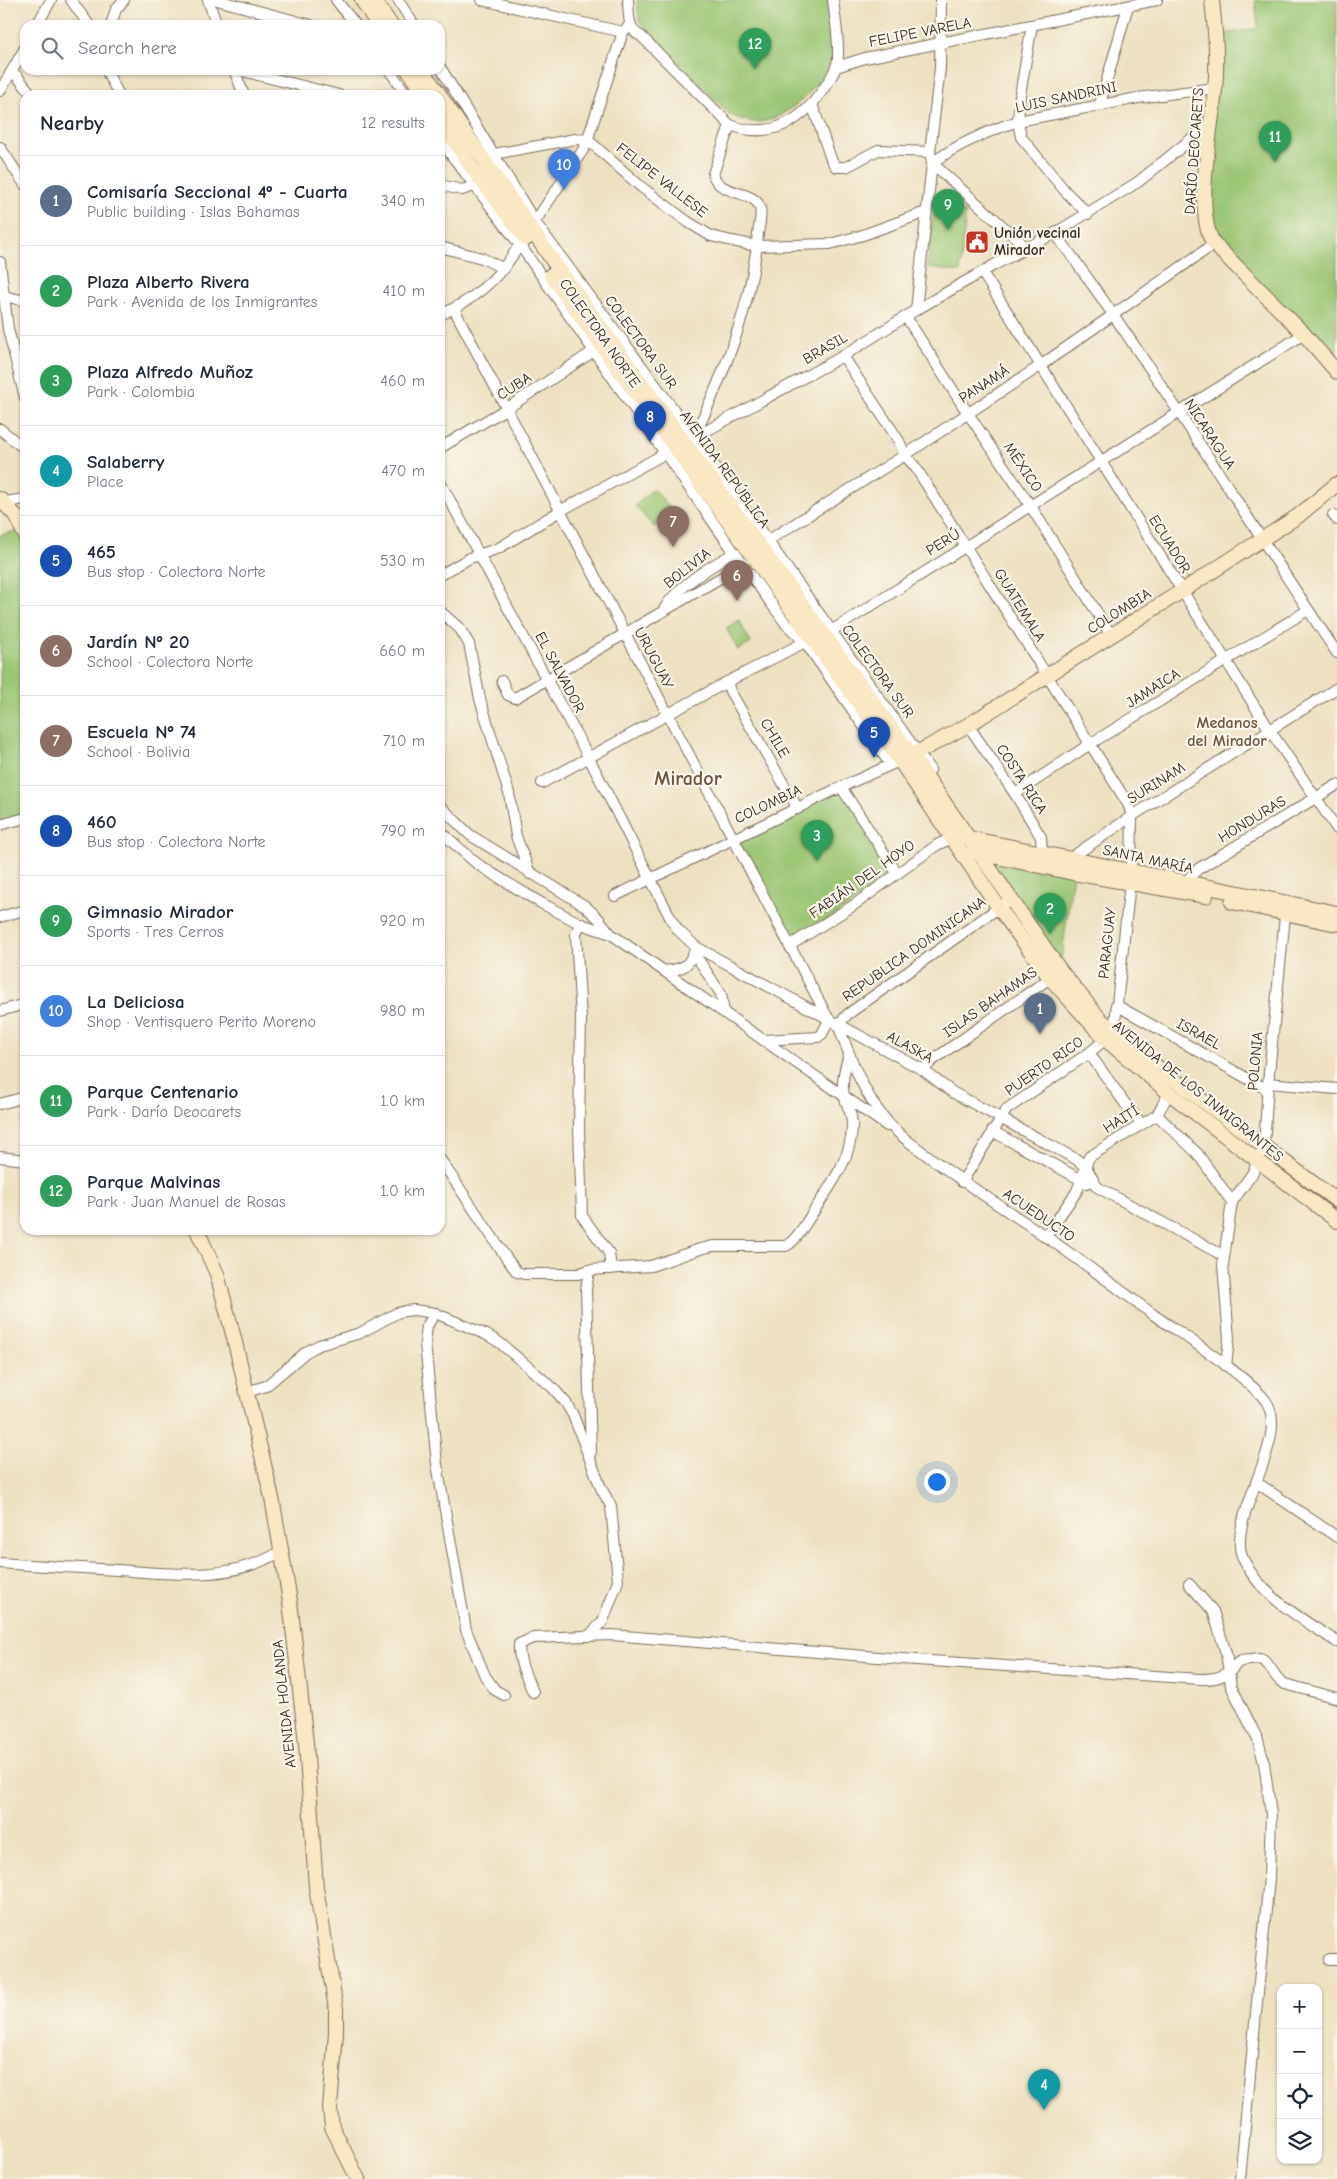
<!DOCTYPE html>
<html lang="en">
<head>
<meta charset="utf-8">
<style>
	:root { --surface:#fff; --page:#f6f6f7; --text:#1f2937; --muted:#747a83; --line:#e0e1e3; --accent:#c8321e }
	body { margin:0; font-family:"Comic Neue",sans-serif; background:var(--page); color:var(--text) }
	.controls { position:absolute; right:15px; bottom:15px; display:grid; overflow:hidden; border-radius:10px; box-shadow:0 1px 4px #0004 }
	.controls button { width:45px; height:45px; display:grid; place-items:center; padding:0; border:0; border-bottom:1px solid var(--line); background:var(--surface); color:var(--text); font:25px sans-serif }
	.you { position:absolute; left:936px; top:1481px; width:18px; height:18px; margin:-12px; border:4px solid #fff; border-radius:50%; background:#1a73e8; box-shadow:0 0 0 8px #1a73e833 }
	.badge { display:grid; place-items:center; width:32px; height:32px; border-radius:50%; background:var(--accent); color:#fff; font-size:16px; font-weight:700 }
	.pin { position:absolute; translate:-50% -41px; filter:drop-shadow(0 1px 2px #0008) }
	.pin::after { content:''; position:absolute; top:26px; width:18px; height:15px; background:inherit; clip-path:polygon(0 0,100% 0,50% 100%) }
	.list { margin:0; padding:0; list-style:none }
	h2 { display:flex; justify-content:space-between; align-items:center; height:65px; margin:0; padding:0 20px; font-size:21px }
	h2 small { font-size:16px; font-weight:400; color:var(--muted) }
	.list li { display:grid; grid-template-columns:32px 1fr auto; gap:15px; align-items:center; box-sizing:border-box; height:90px; padding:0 20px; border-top:1px solid var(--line) }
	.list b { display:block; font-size:19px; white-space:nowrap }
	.list p { margin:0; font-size:16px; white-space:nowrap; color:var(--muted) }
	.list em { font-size:16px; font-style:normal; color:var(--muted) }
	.icon { flex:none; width:28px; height:28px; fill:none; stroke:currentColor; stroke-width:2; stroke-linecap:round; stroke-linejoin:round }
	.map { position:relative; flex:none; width:1337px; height:2179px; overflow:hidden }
	.search { position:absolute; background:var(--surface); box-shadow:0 1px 4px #0004; left:20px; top:20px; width:425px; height:55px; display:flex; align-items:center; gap:12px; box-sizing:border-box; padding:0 18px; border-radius:15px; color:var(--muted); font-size:19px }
	.panel { position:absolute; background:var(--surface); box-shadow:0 1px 4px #0004; left:20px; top:90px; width:425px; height:1145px; border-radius:15px }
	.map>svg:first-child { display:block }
	.green { fill:#9bc673; stroke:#6b7848 }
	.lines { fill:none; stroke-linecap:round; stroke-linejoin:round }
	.street-casing { stroke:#7a6a57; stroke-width:12 }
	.secondary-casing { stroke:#7a6a57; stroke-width:16 }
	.street { stroke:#fff; stroke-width:10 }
	.secondary { stroke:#fae7c3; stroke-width:14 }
	.labels { text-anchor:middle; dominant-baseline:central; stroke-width:4.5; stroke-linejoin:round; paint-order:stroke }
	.street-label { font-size:15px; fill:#3b2a1e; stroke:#fbf7ec }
	.poi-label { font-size:15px; font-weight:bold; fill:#3b2a1e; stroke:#fbf7ec; text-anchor:start }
	.neighbourhood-label { font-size:16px; font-weight:bold; fill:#74533e; stroke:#fbf7ec }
	.district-label { font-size:20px; font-weight:bold; fill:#74533e; stroke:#fbf7ec }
</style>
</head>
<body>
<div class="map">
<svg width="1337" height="2179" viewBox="0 0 1337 2179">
	<rect width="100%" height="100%" fill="#fbf7ec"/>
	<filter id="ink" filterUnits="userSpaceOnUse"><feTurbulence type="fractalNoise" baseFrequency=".02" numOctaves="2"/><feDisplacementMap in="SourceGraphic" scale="10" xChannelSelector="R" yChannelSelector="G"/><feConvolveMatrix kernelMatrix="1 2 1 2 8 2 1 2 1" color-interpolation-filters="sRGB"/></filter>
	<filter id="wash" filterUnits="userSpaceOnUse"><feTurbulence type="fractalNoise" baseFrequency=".0096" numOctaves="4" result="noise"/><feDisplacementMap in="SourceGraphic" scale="20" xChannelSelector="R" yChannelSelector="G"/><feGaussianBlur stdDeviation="1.12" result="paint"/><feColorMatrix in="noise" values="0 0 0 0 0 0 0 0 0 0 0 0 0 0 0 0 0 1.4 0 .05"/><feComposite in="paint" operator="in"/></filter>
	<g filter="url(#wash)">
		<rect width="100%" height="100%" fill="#eee1c1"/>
		<g class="green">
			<path d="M 637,0 L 828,0 C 830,18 836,40 832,58 C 825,83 785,121 759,122 C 747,122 739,119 729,114 L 639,21 Z"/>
			<polygon points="1255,0 1337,0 1337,357 1308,333 1216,240 1209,218 1218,35 1258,28"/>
			<polygon points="934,208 966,212 960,272 927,268"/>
			<polygon points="653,489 673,511 654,527 635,506"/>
			<polygon points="24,529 25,818 0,825 0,535"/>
			<polygon points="739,620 751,643 738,650 726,628"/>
			<polygon points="841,787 897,873 789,946 734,838"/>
			<polygon points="978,852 1073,873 1060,970"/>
		</g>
	</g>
	<g filter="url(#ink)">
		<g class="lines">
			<g class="street-casing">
				<g id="street">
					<polyline points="71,0 89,25"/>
					<polyline points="208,0 217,25"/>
					<polyline points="217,0 311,25"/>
					<polyline points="336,0 356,25"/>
					<polyline points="398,0 414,25"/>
					<polyline points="482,0 623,32"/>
					<path d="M 628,0 C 629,13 627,30 641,36 L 730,125 C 770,140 802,122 824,88 C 830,79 838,68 838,57 C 839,38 835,18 833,0"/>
					<polyline points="37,25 51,0"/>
					<polyline points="111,25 116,9 124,0"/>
					<polyline points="1032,25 1020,95 1018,121 1021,137 1065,191 1088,214"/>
					<polyline points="440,67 535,222 694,437 930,770"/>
					<polyline points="836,67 865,58 1157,0"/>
					<polyline points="106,70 119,95"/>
					<polyline points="234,70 244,95"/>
					<polyline points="238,70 339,95"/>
					<polyline points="389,70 407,95"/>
					<polyline points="11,73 17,76 32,95"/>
					<polyline points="0,91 25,48"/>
					<polyline points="812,104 831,159 836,167 846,167 878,150 930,152"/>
					<polyline points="1100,104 1128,6"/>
					<polyline points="440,140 520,245 727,542 786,624 805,642 890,764"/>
					<polyline points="0,147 25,185"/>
					<polyline points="494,154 575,139 588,140 640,186 688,222 711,236 732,241 757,246 830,244 863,235 926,212"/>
					<path d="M 932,163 C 958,144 988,131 1018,121 L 1138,98 L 1215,88"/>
					<polyline points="932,163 1026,247"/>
					<polyline points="440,185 462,190 474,186"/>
					<polyline points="532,226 585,147 623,32 630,25"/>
					<path d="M 1055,233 C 1155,369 1243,513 1337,653"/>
					<polyline points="440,247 482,258 504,269"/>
					<polyline points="0,262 8,329 25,398"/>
					<polyline points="982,272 1269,729 1337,829"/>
					<polyline points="0,295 25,301"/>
					<polyline points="454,309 829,1020 822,1034 818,1037 763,1040"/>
					<polyline points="916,310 932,163 930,152 940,68 941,0"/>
					<path d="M 440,315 C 477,299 503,275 522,240"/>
					<polyline points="906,317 967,412 1030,505 1111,635"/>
					<polyline points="843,356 899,441 905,455 916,468 1128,804 1132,816 1131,873 1114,1032 1089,1053 1007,1109 962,1182"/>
					<polyline points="0,429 25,449"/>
					<path d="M 694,437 C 724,373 752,306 758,234 C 759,226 762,215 760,208 C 755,189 719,197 713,174 L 730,125"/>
					<polyline points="440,448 506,409 600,347"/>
					<polyline points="440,482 589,758 672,921 678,930 696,947 923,1070 952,1092 1076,1159 1086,1167 1097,1187 1224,1256"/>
					<polyline points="5,502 25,499"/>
					<polyline points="1333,515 1337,520"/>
					<polyline points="767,541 905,455 1040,366 1214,244"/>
					<polyline points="440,575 470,558 499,548 560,511 843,356 916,310 996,264 1055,233 1138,182 1211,123"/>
					<path d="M 664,609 C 678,586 712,565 735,553"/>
					<polyline points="440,611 460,629 469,644 480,699 509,793 516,836 530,874"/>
					<polyline points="502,681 508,695 515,698 744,564"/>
					<polyline points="727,682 730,691 798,809"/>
					<polyline points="968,725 1015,794 1041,837 1042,853"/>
					<polyline points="542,783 727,682 805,642 831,631 1304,334"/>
					<polyline points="841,787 897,873"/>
					<polyline points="1015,794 1090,744 1308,610"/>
					<polyline points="440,806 470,835 585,906 598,918 610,933"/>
					<polyline points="0,825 25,818"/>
					<path d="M 440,831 L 476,863 L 493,874 L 541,903 L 581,924 L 611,934 L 664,971 C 685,969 689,966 696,947"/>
					<polyline points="1069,859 1132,816 1337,688"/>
					<polyline points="1184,883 1198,869 1337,785"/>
					<polyline points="615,896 841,787 897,762"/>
					<polyline points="0,917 25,910"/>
					<polyline points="580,923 576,934 581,1018 579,1127 582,1216 609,1253 611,1269"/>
					<polyline points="789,946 854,905 937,845 952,838"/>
					<polyline points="694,953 721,994 724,1012"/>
					<polyline points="664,971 887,1126"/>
					<polyline points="1116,1005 1268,1090"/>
					<polyline points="0,1011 25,1004"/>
					<path d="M 838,1025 C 851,1058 862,1092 885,1119 C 897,1134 912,1144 928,1156 C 957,1178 988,1198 1018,1218 C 1065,1248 1109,1282 1154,1315 C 1190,1340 1231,1365 1262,1396 C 1298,1432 1224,1517 1243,1559 C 1261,1597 1304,1620 1337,1642"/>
					<polyline points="838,1025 848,1014 1011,899"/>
					<polyline points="1089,1053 1129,1109 1142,1124"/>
					<polyline points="923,1070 933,1060 1050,978"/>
					<polyline points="1268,1083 1337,1089"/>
					<polyline points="0,1104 25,1097"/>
					<polyline points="1157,1115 1197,1153 1232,1202 1223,1265 1229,1339 1226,1366"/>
					<polyline points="992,1131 1087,1183"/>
					<polyline points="0,1157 25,1160"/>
					<path d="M 440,1159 L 507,1259 L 517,1272 L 524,1274 L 578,1274 L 589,1270 L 651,1266 L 700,1249 L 713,1246 L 786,1246 C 797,1240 803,1227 810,1217 C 828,1189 853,1158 852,1124 C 852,1114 848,1108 845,1099 C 840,1084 845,1068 849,1054"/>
					<polyline points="1232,1202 1252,1174 1264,1147 1268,1083 1286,906"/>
					<polyline points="1045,1237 1077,1191 1089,1157 1157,1115 1169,1093"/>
					<polyline points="589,1270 586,1290 591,1452"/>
					<polyline points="435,1313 427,1326 425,1343 437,1464 466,1630 485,1676 495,1690 504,1695"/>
					<polyline points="247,1392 266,1386 306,1352 319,1345 360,1333 397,1313 405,1311 414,1310 435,1313 487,1335 500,1343 553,1388 566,1403 573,1415 601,1488 611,1506 618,1581 603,1621 589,1636"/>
					<polyline points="1256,1482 1337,1537"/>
					<path d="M 0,1563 C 39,1566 79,1568 118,1570 C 174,1574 232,1582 281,1551"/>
					<polyline points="1189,1584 1213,1611 1226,1653 1231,1686 1258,1740 1264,1763 1271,1814 1269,1878 1240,2179"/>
					<path d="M 533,1692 C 526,1676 518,1661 519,1644 L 533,1638 L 612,1635 L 902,1659 L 1200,1679 C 1210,1679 1218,1679 1227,1673 C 1240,1666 1231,1660 1252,1660 C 1257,1659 1260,1658 1264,1661 C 1273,1668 1274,1679 1285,1684 L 1337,1698"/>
					<polyline points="1329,1959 1337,1959"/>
				</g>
			</g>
			<g class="secondary-casing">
				<g id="secondary">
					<polyline points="362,0 378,25"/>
					<polyline points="374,0 391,25"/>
					<path d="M 1212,0 C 1215,29 1218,59 1215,89 C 1212,128 1193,212 1214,244 L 1304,334 L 1337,372"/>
					<polyline points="408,70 424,95"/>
					<polyline points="422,70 440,95"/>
					<polyline points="440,96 553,261 912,756 1060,970 1099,1018 1156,1066 1337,1201"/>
					<polyline points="440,119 473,169 526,239"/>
					<polyline points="551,275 900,761 999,908 1050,978 1106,1040 1169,1093 1337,1221"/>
					<polyline points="0,499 16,516 25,535"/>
					<polyline points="904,760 968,725 1182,591 1298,516 1337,484"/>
					<polyline points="963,837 1337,913"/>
					<polyline points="974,852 1073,873 1206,896"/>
					<polyline points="1232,902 1337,924"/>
					<polyline points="197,1230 217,1274 234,1338 272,1498 290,1601 306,1743 316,1887 336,2009 336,2033 330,2108 332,2127 358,2179"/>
				</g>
			</g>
			<use href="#street" class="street"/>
			<use href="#secondary" class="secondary"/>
		</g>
	</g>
	<defs>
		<g id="civic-square" transform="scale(1.25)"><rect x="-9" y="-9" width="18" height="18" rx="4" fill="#c8321e" stroke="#fbf7ec"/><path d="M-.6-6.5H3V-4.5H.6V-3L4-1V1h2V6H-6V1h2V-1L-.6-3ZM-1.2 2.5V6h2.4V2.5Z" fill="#fff"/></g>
	</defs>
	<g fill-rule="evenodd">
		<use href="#civic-square" x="977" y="242"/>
	</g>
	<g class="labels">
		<g class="street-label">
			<text transform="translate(920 32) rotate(-11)">FELIPE VARELA</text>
			<text transform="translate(1066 97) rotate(-12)">LUIS SANDRINI</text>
			<text transform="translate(1194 151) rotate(-86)">DARÍO DEOCARETS</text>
			<text transform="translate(662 180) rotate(38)">FELIPE VALLESE</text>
			<text transform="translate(600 333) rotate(55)">COLECTORA NORTE</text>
			<text transform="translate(641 342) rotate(54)">COLECTORA SUR</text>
			<text transform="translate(825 348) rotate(-30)">BRASIL</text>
			<text transform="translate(984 384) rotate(-33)">PANAMÁ</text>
			<text transform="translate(514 386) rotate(-33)">CUBA</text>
			<text transform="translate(1210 434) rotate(57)">NICARAGUA</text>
			<text transform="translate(1023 467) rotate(56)">MÉXICO</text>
			<text transform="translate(725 469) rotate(54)">AVENIDA REPÚBLICA</text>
			<text transform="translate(943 542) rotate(-32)">PERÚ</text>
			<text transform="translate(1170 544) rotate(58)">ECUADOR</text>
			<text transform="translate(687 568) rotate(-38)">BOLIVIA</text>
			<text transform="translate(1020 605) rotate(58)">GUATEMALA</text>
			<text transform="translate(1119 611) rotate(-32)">COLOMBIA</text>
			<text transform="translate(654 658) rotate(62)">URUGUAY</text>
			<text transform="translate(878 671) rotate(54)">COLECTORA SUR</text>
			<text transform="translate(560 672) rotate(62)">EL SALVADOR</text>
			<text transform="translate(1153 688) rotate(-32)">JAMAICA</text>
			<text transform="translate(775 738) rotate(60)">CHILE</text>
			<text transform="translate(1022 779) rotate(57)">COSTA RICA</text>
			<text transform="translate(1156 783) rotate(-32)">SURINAM</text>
			<text transform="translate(768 804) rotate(-25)">COLOMBIA</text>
			<text transform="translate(1252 819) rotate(-31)">HONDURAS</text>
			<text transform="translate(1148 859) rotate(12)">SANTA MARÍA</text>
			<text transform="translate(862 879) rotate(-35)">FABIÁN DEL HOYO</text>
			<text transform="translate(1107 943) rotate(-84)">PARAGUAY</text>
			<text transform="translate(914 949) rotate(-35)">REPUBLICA DOMINICANA</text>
			<text transform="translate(990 1002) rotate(-35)">ISLAS BAHAMAS</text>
			<text transform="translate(1199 1034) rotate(29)">ISRAEL</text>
			<text transform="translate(910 1047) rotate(29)">ALASKA</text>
			<text transform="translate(1255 1061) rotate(-85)">POLONIA</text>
			<text transform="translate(1044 1066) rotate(-35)">PUERTO RICO</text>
			<text transform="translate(1198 1091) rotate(39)">AVENIDA DE LOS INMIGRANTES</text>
			<text transform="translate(1121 1119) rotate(-32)">HAITÍ</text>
			<text transform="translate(1039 1215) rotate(34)">ACUEDUCTO</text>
			<text transform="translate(284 1704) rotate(-96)">AVENIDA HOLANDA</text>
		</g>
		<g class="poi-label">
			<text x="994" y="233">Unión vecinal<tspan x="994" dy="17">Mirador</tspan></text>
		</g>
		<g class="neighbourhood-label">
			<text x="1227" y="723">Medanos<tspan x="1227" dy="18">del Mirador</tspan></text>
		</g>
		<g class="district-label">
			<text x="688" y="778">Mirador</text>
		</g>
	</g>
</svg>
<div class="controls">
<button>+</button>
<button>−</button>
<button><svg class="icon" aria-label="locate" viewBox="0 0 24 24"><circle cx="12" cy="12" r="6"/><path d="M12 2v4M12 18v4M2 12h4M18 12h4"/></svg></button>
<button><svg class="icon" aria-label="layers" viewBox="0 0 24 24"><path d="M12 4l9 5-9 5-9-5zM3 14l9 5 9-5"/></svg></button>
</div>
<div class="you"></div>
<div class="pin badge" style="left:1040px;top:1034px;background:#5c6f8a">1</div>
<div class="pin badge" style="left:1050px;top:934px;background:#2e9e5b">2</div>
<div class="pin badge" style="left:817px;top:861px;background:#2e9e5b">3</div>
<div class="pin badge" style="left:1044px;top:2110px;background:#0f9aa8">4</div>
<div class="pin badge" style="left:874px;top:758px;background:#1a4fb4">5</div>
<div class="pin badge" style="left:737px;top:601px;background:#8d6e63">6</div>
<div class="pin badge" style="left:673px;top:547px;background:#8d6e63">7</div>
<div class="pin badge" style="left:650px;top:442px;background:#1a4fb4">8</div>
<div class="pin badge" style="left:948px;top:230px;background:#2e9e5b">9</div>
<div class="pin badge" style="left:564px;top:190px;background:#3f7fe0">10</div>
<div class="pin badge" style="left:1275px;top:162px;background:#2e9e5b">11</div>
<div class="pin badge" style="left:755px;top:69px;background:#2e9e5b">12</div>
<div class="search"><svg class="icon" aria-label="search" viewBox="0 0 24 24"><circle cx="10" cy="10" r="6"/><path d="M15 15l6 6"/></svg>Search here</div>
<section class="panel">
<h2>Nearby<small>12 results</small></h2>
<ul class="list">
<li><span class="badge" style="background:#5c6f8a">1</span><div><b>Comisaría Seccional 4º - Cuarta</b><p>Public building · Islas Bahamas</p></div><em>340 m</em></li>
<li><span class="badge" style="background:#2e9e5b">2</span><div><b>Plaza Alberto Rivera</b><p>Park · Avenida de los Inmigrantes</p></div><em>410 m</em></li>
<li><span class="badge" style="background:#2e9e5b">3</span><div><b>Plaza Alfredo Muñoz</b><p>Park · Colombia</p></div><em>460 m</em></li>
<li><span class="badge" style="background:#0f9aa8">4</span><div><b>Salaberry</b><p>Place</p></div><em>470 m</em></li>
<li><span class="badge" style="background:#1a4fb4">5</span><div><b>465</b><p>Bus stop · Colectora Norte</p></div><em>530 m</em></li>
<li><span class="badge" style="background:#8d6e63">6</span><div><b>Jardín Nº 20</b><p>School · Colectora Norte</p></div><em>660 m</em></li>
<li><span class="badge" style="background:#8d6e63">7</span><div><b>Escuela Nº 74</b><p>School · Bolivia</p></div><em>710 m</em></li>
<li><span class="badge" style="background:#1a4fb4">8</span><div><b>460</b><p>Bus stop · Colectora Norte</p></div><em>790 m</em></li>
<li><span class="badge" style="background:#2e9e5b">9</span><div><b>Gimnasio Mirador</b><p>Sports · Tres Cerros</p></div><em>920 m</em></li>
<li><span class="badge" style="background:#3f7fe0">10</span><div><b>La Deliciosa</b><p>Shop · Ventisquero Perito Moreno</p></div><em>980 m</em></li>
<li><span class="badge" style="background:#2e9e5b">11</span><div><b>Parque Centenario</b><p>Park · Darío Deocarets</p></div><em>1.0 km</em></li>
<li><span class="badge" style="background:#2e9e5b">12</span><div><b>Parque Malvinas</b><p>Park · Juan Manuel de Rosas</p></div><em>1.0 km</em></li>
</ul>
</section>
</div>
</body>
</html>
